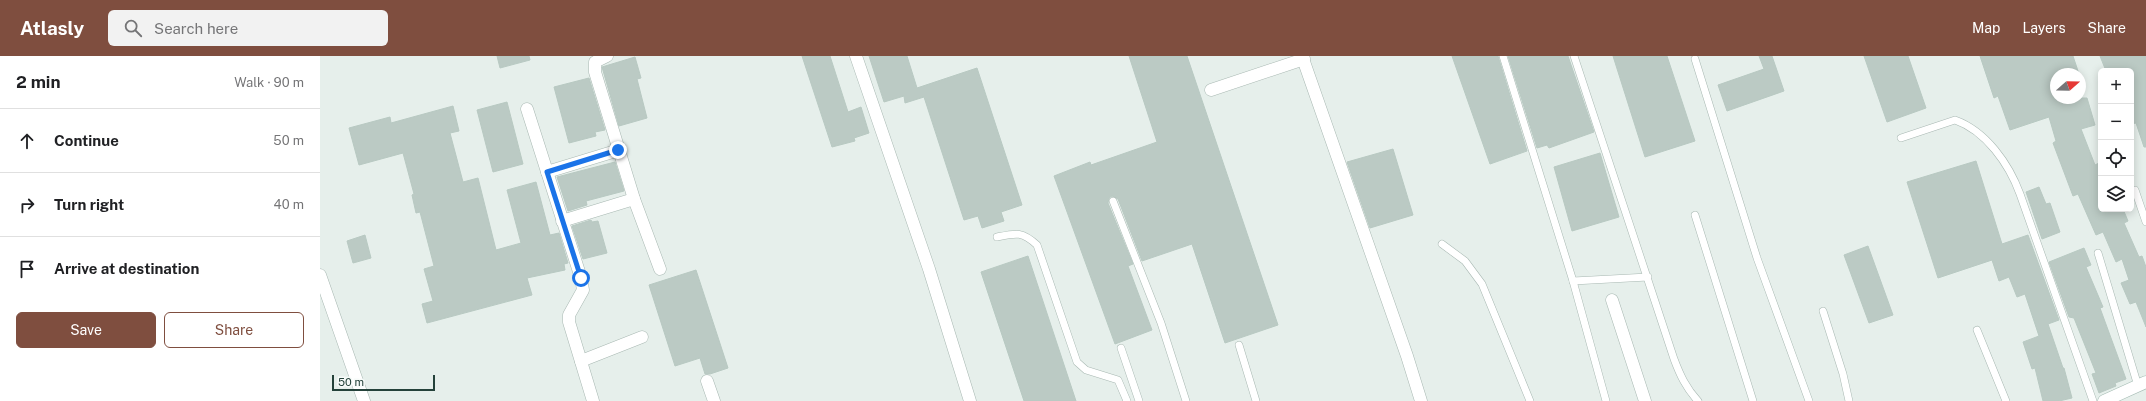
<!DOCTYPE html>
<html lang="en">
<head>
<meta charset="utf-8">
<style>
	:root { --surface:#fff; --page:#f2f2f2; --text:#202124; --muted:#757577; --line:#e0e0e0; --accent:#7f4e3f }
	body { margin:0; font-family:"Public Sans",sans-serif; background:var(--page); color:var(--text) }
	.controls { position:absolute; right:12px; top:12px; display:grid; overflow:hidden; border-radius:6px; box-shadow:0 2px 10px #0003 }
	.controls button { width:36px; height:36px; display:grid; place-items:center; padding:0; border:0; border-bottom:1px solid var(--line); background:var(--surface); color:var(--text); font:20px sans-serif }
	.compass { position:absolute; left:1730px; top:12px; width:36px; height:36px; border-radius:50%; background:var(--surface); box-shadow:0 2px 10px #0003; rotate:70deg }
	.scale { position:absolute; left:12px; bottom:10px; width:103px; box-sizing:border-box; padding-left:4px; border:2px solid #24423a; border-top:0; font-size:11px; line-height:14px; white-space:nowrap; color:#24423a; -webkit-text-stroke:3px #f7fbf9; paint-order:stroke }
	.stop { position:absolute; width:12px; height:12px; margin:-9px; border:3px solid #1a73e8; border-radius:50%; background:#fff }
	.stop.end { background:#1a73e8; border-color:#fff; box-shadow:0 1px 4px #0008 }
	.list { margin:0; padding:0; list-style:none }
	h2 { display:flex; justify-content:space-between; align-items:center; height:52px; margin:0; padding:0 16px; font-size:17px }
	h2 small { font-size:13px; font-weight:400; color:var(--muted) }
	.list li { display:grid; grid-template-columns:26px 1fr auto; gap:12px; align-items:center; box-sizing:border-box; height:64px; padding:0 16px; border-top:1px solid var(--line) }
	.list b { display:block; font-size:15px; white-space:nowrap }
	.list em { font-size:13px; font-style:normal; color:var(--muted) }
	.actions { display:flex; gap:8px; padding:12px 16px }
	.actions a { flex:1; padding:9px 0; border:1px solid var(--accent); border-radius:6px; text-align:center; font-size:14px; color:var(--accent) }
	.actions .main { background:var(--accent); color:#fff }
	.icon { flex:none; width:22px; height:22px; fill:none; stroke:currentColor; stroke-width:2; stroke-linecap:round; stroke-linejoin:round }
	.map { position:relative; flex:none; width:1826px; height:345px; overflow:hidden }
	header { display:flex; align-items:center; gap:24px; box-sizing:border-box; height:56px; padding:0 20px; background:var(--accent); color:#fff }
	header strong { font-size:19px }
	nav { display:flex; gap:22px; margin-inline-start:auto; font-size:14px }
	.search { width:280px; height:36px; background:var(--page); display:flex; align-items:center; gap:10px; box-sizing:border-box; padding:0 14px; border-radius:6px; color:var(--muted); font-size:15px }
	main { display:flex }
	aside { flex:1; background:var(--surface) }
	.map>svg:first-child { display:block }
	.building { fill:#bbcac4; stroke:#b8c9c2 }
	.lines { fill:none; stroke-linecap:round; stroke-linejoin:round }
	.lane-casing { stroke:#a8b8b2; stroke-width:8 }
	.street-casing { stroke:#a8b8b2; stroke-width:13 }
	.secondary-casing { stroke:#a4bbb3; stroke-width:13 }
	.lane { stroke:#fff; stroke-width:7 }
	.street { stroke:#fff; stroke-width:12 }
	.secondary { stroke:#fff; stroke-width:12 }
	.route { stroke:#1a73e8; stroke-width:5 }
</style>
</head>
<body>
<header>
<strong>Atlasly</strong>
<div class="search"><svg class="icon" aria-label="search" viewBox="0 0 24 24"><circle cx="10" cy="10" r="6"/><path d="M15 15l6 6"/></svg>Search here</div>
<nav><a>Map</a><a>Layers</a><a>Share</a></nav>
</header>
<main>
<aside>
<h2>2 min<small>Walk · 90 m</small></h2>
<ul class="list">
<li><svg class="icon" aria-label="ahead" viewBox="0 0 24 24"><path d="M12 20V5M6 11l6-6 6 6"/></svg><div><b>Continue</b></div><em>50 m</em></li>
<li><svg class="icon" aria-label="right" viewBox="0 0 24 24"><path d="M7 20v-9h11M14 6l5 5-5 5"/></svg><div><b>Turn right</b></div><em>40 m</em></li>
<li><svg class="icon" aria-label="arrive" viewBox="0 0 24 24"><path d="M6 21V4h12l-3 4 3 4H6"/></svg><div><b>Arrive at destination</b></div></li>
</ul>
<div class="actions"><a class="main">Save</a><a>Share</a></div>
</aside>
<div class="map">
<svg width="1826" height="345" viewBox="0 0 1826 345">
	<rect width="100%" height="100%" fill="#e6efeb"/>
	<g class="building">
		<polygon points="177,0 209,0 210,4 180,12"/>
		<polygon points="482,0 510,0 528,56 541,51 549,77 534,82 535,85 512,91"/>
		<polygon points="549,0 587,0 597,32 657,12 702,149 681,156 684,165 662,172 658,160 644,164 604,41 585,47 584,40 564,46"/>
		<polygon points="809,0 867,0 958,269 905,287 872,188 822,205 798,143 792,140 789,142 788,147 813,208 808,210 832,274 795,288 734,120 770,106 771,109 837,86"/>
		<polygon points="1132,0 1178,0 1207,95 1170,108"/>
		<polygon points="1188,0 1248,0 1274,76 1229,92 1227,89 1217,92"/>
		<polygon points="1293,0 1347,0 1375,85 1325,101"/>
		<polygon points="1439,0 1452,0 1464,35 1407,55 1398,29 1444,13"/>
		<polygon points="1544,0 1588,0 1606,52 1567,66"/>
		<polygon points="1660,0 1753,0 1759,18 1736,18 1736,42 1767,42 1775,69 1761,73 1775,109 1781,106 1781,153 1803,153 1808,165 1804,167 1819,201 1822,200 1826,211 1826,271 1816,246 1810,248 1801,227 1809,224 1802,203 1796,206 1783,176 1776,179 1758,138 1753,140 1733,87 1736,85 1729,61 1690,74 1678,40 1674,42"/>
		<polygon points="1780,0 1826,0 1826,91 1824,91 1816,67 1811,68 1811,15 1786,15"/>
		<polygon points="315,1 321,22 317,23 327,62 299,70 282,11"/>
		<polygon points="269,22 285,74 275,76 276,80 249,87 234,31"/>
		<polygon points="187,46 203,108 173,116 157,54"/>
		<polygon points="133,50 139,75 130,77 143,126 158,122 176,194 201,187 187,134 216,126 230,179 239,177 248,207 244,208 245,214 207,222 212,239 107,267 102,248 113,245 104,213 114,210 100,156 96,157 92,139 94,138 83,97 39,109 29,72 70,61 71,67"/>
		<polygon points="1073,93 1093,159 1050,172 1027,106"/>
		<polygon points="1280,97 1299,161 1252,175 1234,111"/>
		<polygon points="1656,105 1682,188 1708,179 1739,264 1728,268 1743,312 1744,312 1752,342 1739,345 1723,345 1715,312 1712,313 1703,286 1719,280 1705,238 1697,241 1689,221 1679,225 1672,204 1618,222 1587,126"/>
		<polygon points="295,106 304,135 266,145 267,149 248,155 237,121"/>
		<polygon points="1719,131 1726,148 1730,147 1740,176 1722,183 1706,136"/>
		<polygon points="271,164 272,166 278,165 287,197 263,203 252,170"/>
		<polygon points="45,179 51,202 33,207 27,185"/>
		<polygon points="1548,190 1573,259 1549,267 1524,199"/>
		<polygon points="1764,192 1771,209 1766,211 1783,251 1780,252 1806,323 1795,327 1796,330 1779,337 1772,318 1776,317 1754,262 1749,261 1729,206"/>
		<polygon points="708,200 756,345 704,345 661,216"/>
		<polygon points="376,214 408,312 390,318 385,318 380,302 355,310 329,229"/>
	</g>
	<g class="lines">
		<g class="lane-casing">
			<g id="lane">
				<polyline points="1183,0 1253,225 1286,345"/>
				<path d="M 1254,0 L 1354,303 C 1360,319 1366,332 1378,345"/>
				<polyline points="1375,3 1437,202 1489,345"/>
				<path d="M 1581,82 L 1635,64 C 1666,75 1689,108 1700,138 L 1773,345"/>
				<polyline points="1815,134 1826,166"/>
				<polyline points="793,145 841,267 866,345"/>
				<polyline points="1375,159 1433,345"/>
				<path d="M 677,181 C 696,177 702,175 717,189 L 757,306 L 766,314 L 798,324 L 807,345"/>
				<polyline points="1122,188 1145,205 1162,228 1210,345"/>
				<polyline points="1778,197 1818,330"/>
				<polyline points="1253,225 1328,221"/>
				<polyline points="1503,255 1523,318 1529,345"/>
				<polyline points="1657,274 1686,345"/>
				<polyline points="919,289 936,345"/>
				<polyline points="801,292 819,345"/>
			</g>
		</g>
		<g class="street-casing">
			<g id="street">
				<polyline points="287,0 275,6 275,16 314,143 340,213"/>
				<polyline points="536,0 609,213 650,345"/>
				<polyline points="982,0 1087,300 1101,345"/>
				<polyline points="891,34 984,3"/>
				<polyline points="207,53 261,222 263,234 249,259 249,266 273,345"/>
				<polyline points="227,116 299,94"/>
				<polyline points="242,165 314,143"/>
				<polyline points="0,219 44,345"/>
				<polyline points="1292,244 1325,345"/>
				<polyline points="261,305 322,281"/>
				<polyline points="387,325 394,345"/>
			</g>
		</g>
		<g class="secondary-casing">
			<polyline id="secondary" points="1784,345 1826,326"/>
		</g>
		<use href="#lane" class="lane"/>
		<use href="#street" class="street"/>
		<use href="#secondary" class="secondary"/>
	</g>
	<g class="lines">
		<polyline class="route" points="261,222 227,116 298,94"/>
	</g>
</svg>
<div class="controls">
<button>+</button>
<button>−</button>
<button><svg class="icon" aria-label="locate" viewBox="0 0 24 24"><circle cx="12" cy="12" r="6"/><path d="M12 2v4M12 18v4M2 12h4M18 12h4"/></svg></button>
<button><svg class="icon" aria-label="layers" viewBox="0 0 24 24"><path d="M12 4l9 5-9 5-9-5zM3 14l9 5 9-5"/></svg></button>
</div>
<svg class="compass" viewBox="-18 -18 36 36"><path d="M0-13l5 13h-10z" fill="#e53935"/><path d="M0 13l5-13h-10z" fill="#757577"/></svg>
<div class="scale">50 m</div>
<div class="stop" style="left:261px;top:222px"></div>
<div class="stop end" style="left:298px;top:94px"></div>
</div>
</main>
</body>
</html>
